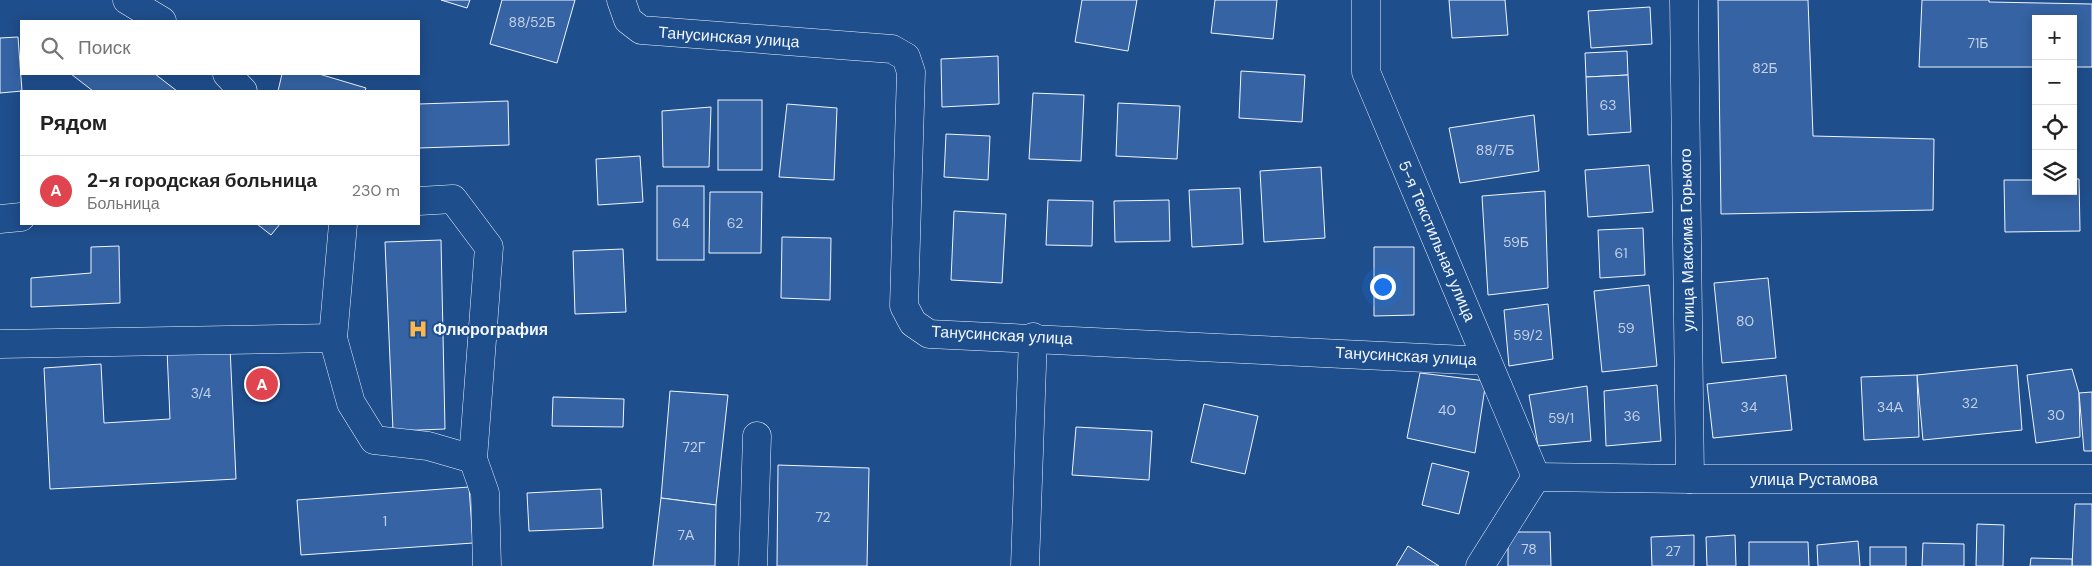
<!DOCTYPE html>
<html lang="ru">
<head>
<meta charset="utf-8">
<style>
	:root { --surface:#fff; --page:#f2f2f2; --text:#222; --muted:#767676; --line:#e0e0e0; --accent:#7c3aed }
	body { margin:0; font-family:"DM Sans",sans-serif; background:var(--page); color:var(--text) }
	.controls { position:absolute; right:15px; top:15px; display:grid; overflow:hidden; border-radius:0px; box-shadow:0 2px 12px #0003 }
	.controls button { width:45px; height:45px; display:grid; place-items:center; padding:0; border:0; border-bottom:1px solid var(--line); background:var(--surface); color:var(--text); font:25px sans-serif }
	.you { position:absolute; left:1382px; top:286px; width:18px; height:18px; margin:-12px; border:4px solid #fff; border-radius:50%; background:#1a73e8; box-shadow:0 0 0 8px #1a73e833 }
	.badge { display:grid; place-items:center; width:32px; height:32px; border-radius:50%; background:var(--accent); color:#fff; font-size:16px; font-weight:700 }
	.pin { position:absolute; translate:-50% -50%; border:2px solid #fff; box-shadow:0 1px 5px #0006 }
	.list { margin:0; padding:0; list-style:none }
	h2 { display:flex; justify-content:space-between; align-items:center; height:65px; margin:0; padding:0 20px; font-size:21px }
	h2 small { font-size:16px; font-weight:400; color:var(--muted) }
	.list li { display:grid; grid-template-columns:32px 1fr auto; gap:15px; align-items:center; box-sizing:border-box; height:70px; padding:0 20px; border-top:1px solid var(--line) }
	.list b { display:block; font-size:19px; white-space:nowrap }
	.list p { margin:0; font-size:16px; white-space:nowrap; color:var(--muted) }
	.list em { font-size:16px; font-style:normal; color:var(--muted) }
	.icon { flex:none; width:28px; height:28px; fill:none; stroke:currentColor; stroke-width:2; stroke-linecap:round; stroke-linejoin:round }
	.map { position:relative; flex:none; width:2092px; height:566px; overflow:hidden }
	.search { position:absolute; background:var(--surface); box-shadow:0 2px 12px #0003; left:20px; top:20px; width:400px; height:55px; display:flex; align-items:center; gap:12px; box-sizing:border-box; padding:0 18px; border-radius:0px; color:var(--muted); font-size:19px }
	.panel { position:absolute; background:var(--surface); box-shadow:0 2px 12px #0003; left:20px; top:90px; width:400px; height:135px; border-radius:0px }
	.map>svg:first-child { display:block }
	.building { fill:#3563a3; stroke:#f2f6ff }
	.lines { fill:none; stroke-linecap:round; stroke-linejoin:round }
	.minor-casing { stroke:#f2f6ff; stroke-width:29 }
	.minor { stroke:#1f4e8c; stroke-width:28 }
	.labels { text-anchor:middle; dominant-baseline:central; stroke-width:4; stroke-linejoin:round; paint-order:stroke }
	.number-label { font-size:14px; fill:#c3d1e8 }
	.street-label { font-size:16px; fill:#f2f6ff; stroke:#1f4e8c }
	.poi-label { font-size:16px; font-weight:bold; fill:#f2f6ff; stroke:#1f4e8c; text-anchor:start }
</style>
</head>
<body>
<div class="map">
<svg width="2092" height="566" viewBox="0 0 2092 566">
	<rect width="100%" height="100%" fill="#1f4e8c"/>
	<g class="building">
		<polygon points="441,0 470,0 467,8"/>
		<polygon points="502,0 575,0 557,63 490,44"/>
		<polygon points="1082,0 1137,0 1128,51 1075,42"/>
		<polygon points="1215,0 1277,0 1273,39 1211,33"/>
		<polygon points="1449,0 1505,0 1508,35 1452,38"/>
		<polygon points="1718,0 1808,0 1813,136 1934,139 1933,210 1721,214"/>
		<polygon points="1922,0 1989,0 1989,2 2092,4 2092,67 2073,67 2073,19 2036,19 2036,67 1919,67"/>
		<polygon points="1650,7 1652,44 1591,48 1588,11"/>
		<polygon points="18,37 22,91 0,93 0,38"/>
		<polygon points="1627,51 1628,75 1586,77 1585,53"/>
		<polygon points="998,56 999,104 942,107 941,59"/>
		<polygon points="1241,71 1305,75 1302,122 1239,118"/>
		<polygon points="71,74 155,74 177,91 93,91"/>
		<polygon points="282,74 319,74 366,88 365,91 278,91"/>
		<polygon points="1628,75 1631,132 1588,135 1586,77"/>
		<polygon points="1033,93 1084,95 1081,161 1029,159"/>
		<rect x="718" y="100" width="44" height="70"/>
		<polygon points="508,101 509,145 419,148 419,104"/>
		<polygon points="1118,103 1180,106 1177,159 1116,156"/>
		<polygon points="787,104 837,108 834,180 779,177"/>
		<polygon points="711,107 709,167 663,167 662,111"/>
		<polygon points="1534,115 1539,171 1460,183 1449,128"/>
		<polygon points="946,134 990,136 988,180 944,177"/>
		<polygon points="640,156 643,202 598,205 596,159"/>
		<polygon points="1649,165 1653,212 1588,217 1585,170"/>
		<polygon points="1321,167 1325,238 1264,242 1260,171"/>
		<polygon points="2073,179 2079,179 2080,231 2005,232 2004,180 2036,180 2036,191 2073,191"/>
		<rect x="657" y="186" width="47" height="74"/>
		<polygon points="1240,188 1243,244 1192,247 1189,190"/>
		<polygon points="1545,191 1548,288 1488,295 1482,196"/>
		<polygon points="710,192 762,192 761,253 709,253"/>
		<polygon points="1048,200 1093,201 1092,246 1046,245"/>
		<polygon points="1169,200 1170,241 1115,242 1114,201"/>
		<polygon points="954,211 1006,214 1002,283 951,280"/>
		<polygon points="257,224 280,224 271,235"/>
		<polygon points="1643,228 1645,275 1600,278 1598,230"/>
		<polygon points="782,237 831,238 830,300 781,298"/>
		<polygon points="441,240 445,429 393,431 385,242"/>
		<polygon points="119,246 120,303 31,307 31,278 91,273 91,247"/>
		<polygon points="1374,247 1414,247 1414,315 1374,316"/>
		<polygon points="623,249 626,312 575,314 573,251"/>
		<polygon points="1768,278 1776,358 1722,363 1714,283"/>
		<polygon points="1649,285 1657,366 1602,372 1594,291"/>
		<polygon points="1548,304 1553,359 1509,366 1504,310"/>
		<polygon points="230,347 236,479 50,489 44,368 101,364 104,423 170,419 167,350"/>
		<polygon points="2017,365 2022,430 1923,440 1917,375"/>
		<polygon points="2072,369 2079,393 2080,437 2036,443 2027,375"/>
		<polygon points="1420,373 1486,381 1475,453 1407,438"/>
		<polygon points="1786,375 1792,430 1713,438 1707,384"/>
		<polygon points="1917,375 1919,437 1864,440 1861,377"/>
		<polygon points="1657,385 1661,441 1606,446 1604,391"/>
		<polygon points="1587,386 1591,441 1538,446 1529,395"/>
		<polygon points="670,391 728,395 716,505 661,498"/>
		<polygon points="2092,392 2092,451 2084,451 2079,393"/>
		<polygon points="553,397 624,399 623,427 552,426"/>
		<polygon points="1204,404 1258,416 1245,474 1191,462"/>
		<polygon points="1076,427 1152,431 1149,480 1072,475"/>
		<polygon points="1432,463 1469,472 1459,514 1422,505"/>
		<polygon points="778,465 869,468 867,566 777,566"/>
		<polygon points="469,487 473,543 301,555 297,500"/>
		<polygon points="601,489 603,528 529,531 527,493"/>
		<polygon points="661,498 716,505 715,566 653,566"/>
		<polygon points="2075,504 2092,504 2092,566 2072,566"/>
		<polygon points="1977,524 2004,525 2003,566 1976,566"/>
		<polygon points="1508,532 1550,532 1551,566 1508,566"/>
		<polygon points="1694,535 1694,566 1652,566 1651,537"/>
		<polygon points="1735,535 1736,566 1707,566 1706,537"/>
		<polygon points="1858,541 1860,566 1818,566 1817,545"/>
		<polygon points="1749,542 1808,542 1809,566 1749,566"/>
		<polygon points="1923,543 1964,544 1964,566 1922,566"/>
		<polygon points="1408,546 1439,566 1396,566"/>
		<rect x="1870" y="547" width="36" height="19"/>
		<polygon points="2031,558 2072,559 2072,566 2030,566"/>
	</g>
	<g class="lines">
		<g class="minor-casing">
			<g id="minor">
				<polyline points="127,0 162,21"/>
				<polyline points="621,0 628,20 641,30 892,49 906,57 911,72 904,306 913,323 929,334 1487,361"/>
				<polyline points="1366,0 1366,72 1536,477"/>
				<polyline points="1684,0 1690,479"/>
				<polyline points="227,74 243,91"/>
				<polyline points="419,201 453,199 489,247 473,459 485,493 487,566"/>
				<polyline points="0,219 21,217"/>
				<polyline points="343,224 333,338 351,403 374,440 428,446 473,459"/>
				<polyline points="0,344 333,338"/>
				<polyline points="1536,477 1690,479 2092,479"/>
				<polyline points="753,566 757,436"/>
				<polyline points="1025,566 1033,337"/>
				<polyline points="1480,566 1536,477"/>
			</g>
		</g>
		<use href="#minor" class="minor"/>
	</g>
	<defs>
		<g id="hospital-bare" transform="scale(1.5)"><path d="M-5-5h3v3.5h4V-5h3V5h-3V1.5h-4V5h-3Z" fill="#ffb74d" stroke="#1f4e8c" stroke-width="2.5" paint-order="stroke"/></g>
	</defs>
	<g fill-rule="evenodd">
		<use href="#hospital-bare" x="418" y="329"/>
	</g>
	<g class="labels">
		<g class="number-label">
			<text x="532" y="22">88/52Б</text>
			<text x="1978" y="43">71Б</text>
			<text x="1765" y="68">82Б</text>
			<text x="1608" y="105">63</text>
			<text x="1495" y="150">88/7Б</text>
			<text x="681" y="223">64</text>
			<text x="735" y="223">62</text>
			<text x="1516" y="242">59Б</text>
			<text x="1621" y="253">61</text>
			<text x="1745" y="321">80</text>
			<text x="1626" y="328">59</text>
			<text x="1528" y="335">59/2</text>
			<text x="201" y="393">3/4</text>
			<text x="1970" y="403">32</text>
			<text x="1749" y="407">34</text>
			<text x="1890" y="407">34А</text>
			<text x="1447" y="410">40</text>
			<text x="2056" y="415">30</text>
			<text x="1632" y="416">36</text>
			<text x="1561" y="418">59/1</text>
			<text x="694" y="447">72Г</text>
			<text x="823" y="517">72</text>
			<text x="385" y="521">1</text>
			<text x="686" y="535">7А</text>
			<text x="1529" y="549">78</text>
			<text x="1673" y="551">27</text>
		</g>
		<g class="street-label">
			<text transform="translate(729 37) rotate(4)">Танусинская улица</text>
			<text transform="translate(1687 240) rotate(-91)">улица Максима Горького</text>
			<text transform="translate(1437 241) rotate(67)">5-я Текстильная улица</text>
			<text transform="translate(1002 335) rotate(3)">Танусинская улица</text>
			<text transform="translate(1406 356) rotate(3)">Танусинская улица</text>
			<text x="1814" y="479">улица Рустамова</text>
		</g>
		<g class="poi-label">
			<text x="433" y="329">Флюрография</text>
		</g>
	</g>
</svg>
<div class="controls">
<button>+</button>
<button>−</button>
<button><svg class="icon" aria-label="locate" viewBox="0 0 24 24"><circle cx="12" cy="12" r="6"/><path d="M12 2v4M12 18v4M2 12h4M18 12h4"/></svg></button>
<button><svg class="icon" aria-label="layers" viewBox="0 0 24 24"><path d="M12 4l9 5-9 5-9-5zM3 14l9 5 9-5"/></svg></button>
</div>
<div class="you"></div>
<div class="pin badge" style="left:262px;top:384px;background:#e0444e">A</div>
<div class="search"><svg class="icon" aria-label="search" viewBox="0 0 24 24"><circle cx="10" cy="10" r="6"/><path d="M15 15l6 6"/></svg>Поиск</div>
<section class="panel">
<h2>Рядом<small></small></h2>
<ul class="list">
<li><span class="badge" style="background:#e0444e">A</span><div><b>2-я городская больница</b><p>Больница</p></div><em>230 m</em></li>
</ul>
</section>
</div>
</body>
</html>
